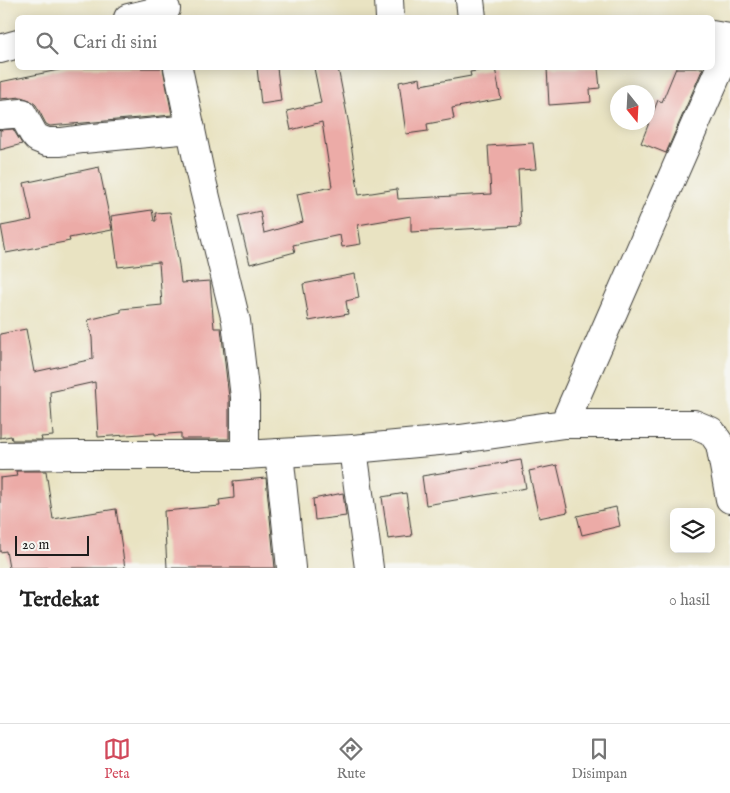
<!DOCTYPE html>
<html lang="id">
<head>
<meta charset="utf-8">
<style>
	:root { --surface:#fff; --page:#f2f2f2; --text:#222; --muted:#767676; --line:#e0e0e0; --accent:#d1495b }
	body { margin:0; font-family:"IM FELL English",serif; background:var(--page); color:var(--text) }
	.controls { position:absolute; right:15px; bottom:15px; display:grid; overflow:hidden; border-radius:8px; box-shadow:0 2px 12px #0003 }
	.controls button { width:45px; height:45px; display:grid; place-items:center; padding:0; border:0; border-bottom:1px solid var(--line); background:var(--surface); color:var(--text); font:25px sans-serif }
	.compass { position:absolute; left:610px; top:85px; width:45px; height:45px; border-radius:50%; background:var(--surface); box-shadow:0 2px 12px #0003; rotate:162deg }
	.scale { position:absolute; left:15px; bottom:12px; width:74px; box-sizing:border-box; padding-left:5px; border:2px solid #1c1c1c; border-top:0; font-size:14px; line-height:18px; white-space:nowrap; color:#1c1c1c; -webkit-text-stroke:4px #f6f6f2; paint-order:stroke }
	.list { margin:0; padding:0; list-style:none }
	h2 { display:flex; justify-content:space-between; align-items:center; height:65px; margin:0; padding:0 20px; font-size:21px }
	h2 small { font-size:16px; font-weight:400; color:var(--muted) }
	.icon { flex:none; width:28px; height:28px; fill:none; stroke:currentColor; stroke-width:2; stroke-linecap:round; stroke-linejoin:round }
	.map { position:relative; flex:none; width:730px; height:568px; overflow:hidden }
	.search { position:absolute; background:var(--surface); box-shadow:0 2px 12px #0003; left:15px; right:15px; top:15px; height:55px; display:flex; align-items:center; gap:12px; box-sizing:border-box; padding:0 18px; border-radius:8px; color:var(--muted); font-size:19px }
	.sheet { height:155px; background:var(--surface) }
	nav { display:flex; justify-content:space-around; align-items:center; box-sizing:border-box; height:70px; border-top:1px solid var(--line); background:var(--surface); font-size:14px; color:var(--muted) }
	nav a { display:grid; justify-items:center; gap:2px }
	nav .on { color:var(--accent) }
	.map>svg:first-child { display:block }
	.building { fill:#ecaba7 }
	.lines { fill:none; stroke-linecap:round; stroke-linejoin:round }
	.minor-casing { stroke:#3b3a35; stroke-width:30 }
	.tertiary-casing { stroke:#3b3a35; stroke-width:30 }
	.minor { stroke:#fff; stroke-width:28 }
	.tertiary { stroke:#fff; stroke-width:28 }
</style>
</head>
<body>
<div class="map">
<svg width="730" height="568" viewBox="0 0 730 568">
	<rect width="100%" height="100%" fill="#f6f6f2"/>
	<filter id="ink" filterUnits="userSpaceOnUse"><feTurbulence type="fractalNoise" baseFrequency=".02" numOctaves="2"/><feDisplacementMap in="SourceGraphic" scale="10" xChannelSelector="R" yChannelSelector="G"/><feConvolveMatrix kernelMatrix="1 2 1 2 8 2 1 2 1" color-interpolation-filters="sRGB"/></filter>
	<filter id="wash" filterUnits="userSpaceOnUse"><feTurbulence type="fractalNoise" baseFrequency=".0096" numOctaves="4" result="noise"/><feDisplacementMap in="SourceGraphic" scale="20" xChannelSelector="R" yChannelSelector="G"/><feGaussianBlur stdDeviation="1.12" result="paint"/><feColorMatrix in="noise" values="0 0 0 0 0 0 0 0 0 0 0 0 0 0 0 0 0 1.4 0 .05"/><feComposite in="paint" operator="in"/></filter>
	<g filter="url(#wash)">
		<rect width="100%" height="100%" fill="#e9e3c2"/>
		<g id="blocks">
			<g class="building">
				<polygon points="68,68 163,68 172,115 50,126 46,124 36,105 30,100 21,97 0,99 0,82"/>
				<polygon points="257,68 277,68 281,101 261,104"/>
				<polygon points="314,68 338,68 349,125 348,125 359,195 397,189 398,199 491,194 488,146 533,143 536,169 518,170 521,226 411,232 411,216 358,225 361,244 342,247 340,235 293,245 295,252 250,264 238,216 260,211 264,233 303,222 297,194 332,187 322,122 291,130 287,111 321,103"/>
				<polygon points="495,68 501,99 452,108 454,119 427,124 428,131 406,134 399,82 420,78 421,85 471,76 470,72"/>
				<polygon points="547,68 598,68 600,88 590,89 591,102 549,105"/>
				<polygon points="676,68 703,68 666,153 641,143 658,100 662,102"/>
				<polygon points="13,129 22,144 0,150 0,130"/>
				<polygon points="99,167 112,230 69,238 70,241 6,253 1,226 32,220 24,183"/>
				<polygon points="152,210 154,221 156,221 155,213 170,212 179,265 181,283 210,281 214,328 221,328 229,398 229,439 181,439 181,433 155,435 155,433 98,437 95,382 50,392 53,436 41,437 42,440 12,440 11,436 0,438 0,334 26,329 34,372 93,359 92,338 88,320 121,312 121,309 162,305 159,262 118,267 111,216"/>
				<polygon points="355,274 359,298 346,301 348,314 309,321 303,284"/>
				<polygon points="521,460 526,488 426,505 422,476"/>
				<polygon points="557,465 568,512 539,518 529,471"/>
				<polygon points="16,471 46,471 53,519 116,509 125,568 9,568 6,551 0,552 0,478 17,476"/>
				<polygon points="266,478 275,568 167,568 164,511 220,506 219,500 234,498 233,481"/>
				<polygon points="343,493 346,516 315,520 313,499"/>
				<polygon points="406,493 412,536 388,539 382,497"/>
				<polygon points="616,507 620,526 582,535 577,516"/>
			</g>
		</g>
	</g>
	<g filter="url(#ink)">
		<use href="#blocks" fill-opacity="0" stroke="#3b3a35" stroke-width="1"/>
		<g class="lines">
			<g class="minor-casing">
				<g id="minor">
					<polyline points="389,0 390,18"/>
					<polyline points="470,0 472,18"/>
					<polyline points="128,18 166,9"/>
					<polyline points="712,35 730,38"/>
					<polyline points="0,49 18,44"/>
					<polyline points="178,68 200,173 236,321 245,397 245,455"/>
					<polyline points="0,115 22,113 33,133 37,138 47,142 61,142 83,139 191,129"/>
					<polyline points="564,424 694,424 711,431 720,444 730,499"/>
					<polyline points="353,449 369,568"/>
					<polyline points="279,453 291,568"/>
				</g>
			</g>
			<g class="tertiary-casing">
				<polyline id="tertiary" points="0,456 75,455 245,455 279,453 353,449 460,439 564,424 730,45"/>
			</g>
			<use href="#minor" class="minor"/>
			<use href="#tertiary" class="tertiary"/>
		</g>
	</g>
</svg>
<div class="controls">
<button><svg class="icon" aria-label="layers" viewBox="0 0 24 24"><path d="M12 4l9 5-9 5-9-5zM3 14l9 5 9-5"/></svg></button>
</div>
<svg class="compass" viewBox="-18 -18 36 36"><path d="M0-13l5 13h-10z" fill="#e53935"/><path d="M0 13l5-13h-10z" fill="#767676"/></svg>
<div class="scale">20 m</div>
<div class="search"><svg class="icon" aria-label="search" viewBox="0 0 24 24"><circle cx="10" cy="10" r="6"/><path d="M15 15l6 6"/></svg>Cari di sini</div>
</div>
<section class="sheet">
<h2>Terdekat<small>0 hasil</small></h2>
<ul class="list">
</ul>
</section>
<nav>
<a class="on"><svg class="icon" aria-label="map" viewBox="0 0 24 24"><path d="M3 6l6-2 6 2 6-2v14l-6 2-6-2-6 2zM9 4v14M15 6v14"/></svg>Peta</a>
<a><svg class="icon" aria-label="directions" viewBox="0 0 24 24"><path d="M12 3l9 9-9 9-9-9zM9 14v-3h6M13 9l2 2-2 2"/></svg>Rute</a>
<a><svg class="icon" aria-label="saved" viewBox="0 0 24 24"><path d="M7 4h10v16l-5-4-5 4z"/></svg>Disimpan</a>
</nav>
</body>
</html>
